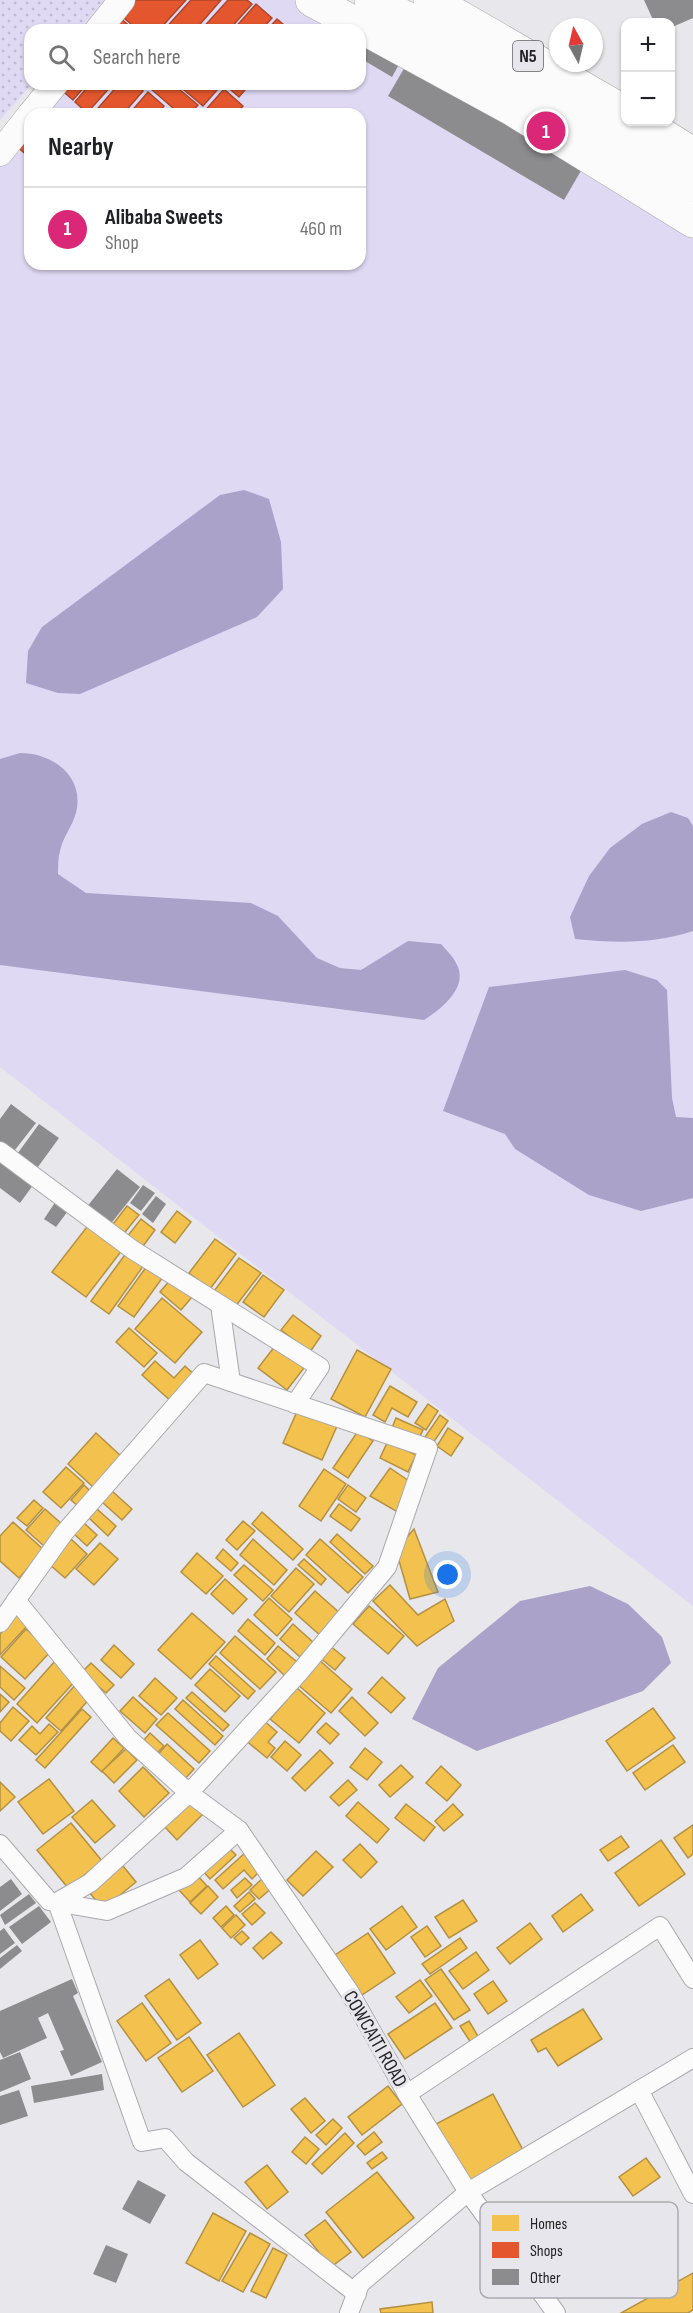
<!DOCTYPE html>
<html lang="en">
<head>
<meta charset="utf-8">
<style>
	:root { --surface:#fff; --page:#f6f6f6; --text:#202124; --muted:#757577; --line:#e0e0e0; --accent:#db2777 }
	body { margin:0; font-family:"Sofia Sans Condensed",sans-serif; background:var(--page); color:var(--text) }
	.controls { position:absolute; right:18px; top:18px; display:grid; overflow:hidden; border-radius:12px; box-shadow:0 2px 4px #0004 }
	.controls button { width:54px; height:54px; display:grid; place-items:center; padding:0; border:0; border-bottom:2px solid var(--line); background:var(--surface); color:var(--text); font:30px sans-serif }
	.compass { position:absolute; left:549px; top:18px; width:54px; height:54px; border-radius:50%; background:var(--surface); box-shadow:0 2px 4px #0004; rotate:352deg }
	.you { position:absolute; left:448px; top:1575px; width:21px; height:21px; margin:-15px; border:4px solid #fff; border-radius:50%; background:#1a73e8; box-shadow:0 0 0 9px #1a73e833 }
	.badge { display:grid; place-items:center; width:39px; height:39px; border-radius:50%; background:var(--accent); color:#fff; font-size:20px; font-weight:700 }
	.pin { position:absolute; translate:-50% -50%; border:3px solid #fff; box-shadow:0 2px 6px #0006 }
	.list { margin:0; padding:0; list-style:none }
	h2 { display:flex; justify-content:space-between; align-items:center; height:78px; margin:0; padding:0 24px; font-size:26px }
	h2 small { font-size:20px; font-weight:400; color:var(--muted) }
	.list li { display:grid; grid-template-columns:39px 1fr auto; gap:18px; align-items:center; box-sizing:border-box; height:84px; padding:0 24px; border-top:2px solid var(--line) }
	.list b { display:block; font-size:22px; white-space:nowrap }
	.list p { margin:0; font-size:20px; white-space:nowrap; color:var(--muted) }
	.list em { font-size:20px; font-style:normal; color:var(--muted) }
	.icon { flex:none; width:33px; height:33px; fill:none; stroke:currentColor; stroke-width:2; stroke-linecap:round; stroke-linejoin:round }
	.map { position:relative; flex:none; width:693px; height:2313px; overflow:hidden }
	.search { position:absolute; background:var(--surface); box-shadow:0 2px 4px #0004; left:24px; top:24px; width:342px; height:66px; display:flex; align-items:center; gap:15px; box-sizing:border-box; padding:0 21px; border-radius:18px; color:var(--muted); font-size:22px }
	.panel { position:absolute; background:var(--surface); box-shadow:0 2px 4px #0004; left:24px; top:108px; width:342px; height:162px; border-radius:18px }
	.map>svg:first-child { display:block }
	.grass { fill:#dfd9f4 }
	.park { fill:url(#park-dots) }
	.water { fill:#aaa2c9 }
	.homes { fill:#f2c14e; stroke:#b49142; stroke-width:1.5 }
	.shops { fill:#e4572e; stroke:#aa472b; stroke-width:1.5 }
	.building { fill:#8c8c8e }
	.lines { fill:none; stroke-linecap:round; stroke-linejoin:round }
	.street-casing { stroke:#a9a9ac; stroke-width:20 }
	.secondary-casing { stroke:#a9a9ac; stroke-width:27 }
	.highway-casing { stroke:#a9a9ac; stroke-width:34 }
	.street { stroke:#fcfbfc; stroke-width:18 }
	.secondary { stroke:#fcfbfc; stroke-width:26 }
	.highway { stroke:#fcfbfc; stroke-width:33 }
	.labels { text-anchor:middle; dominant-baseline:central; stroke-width:6; stroke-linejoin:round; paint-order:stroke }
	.shield { fill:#e7e6ec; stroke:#5e5d61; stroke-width:1.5 }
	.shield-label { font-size:18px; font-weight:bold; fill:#232225 }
	.street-label { font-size:20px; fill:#232225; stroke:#e7e6ec }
	.key { fill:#e7e6ec; stroke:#acabb0; stroke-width:1.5 }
	.key-label { font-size:16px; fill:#232225 }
</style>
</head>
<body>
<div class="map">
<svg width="693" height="2313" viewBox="0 0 693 2313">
	<defs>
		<pattern id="park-dots" width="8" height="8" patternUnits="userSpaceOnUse" patternTransform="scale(1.5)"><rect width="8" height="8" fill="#dfd9f4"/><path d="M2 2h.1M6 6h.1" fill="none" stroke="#bfbad1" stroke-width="1.8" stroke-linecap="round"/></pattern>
	</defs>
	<rect width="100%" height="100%" fill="#e8e7eb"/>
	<g class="grass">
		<polygon points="122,0 303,0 353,30 98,30"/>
		<polygon points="360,34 693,233 693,1606 0,1067 0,152 30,114 30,264 360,264 360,114 30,114 54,84 360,84"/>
	</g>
	<polygon class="park" points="0,0 106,0 80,30 30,30 32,84 0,120"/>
	<g class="water">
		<polygon points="244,490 269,499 281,542 283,589 257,617 80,694 58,693 26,683 28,651 42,627 220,495"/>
		<path d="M 20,753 C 51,753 82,774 77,808 C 75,823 63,836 60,851 C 58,858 58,867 58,874 L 86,893 L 251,903 L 278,916 L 317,958 L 340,968 L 361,970 L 408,941 L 441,944 C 446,950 453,956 456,963 C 470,987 441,1009 424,1020 L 0,965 L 0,759 Z"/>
		<path d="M 671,812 L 688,818 L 693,826 L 693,931 C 654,944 616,943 575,939 L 570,917 L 589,876 L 610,848 L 642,824 Z"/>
		<polygon points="625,970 657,980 667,990 672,1098 676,1117 693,1118 693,1198 641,1211 589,1195 515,1149 505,1134 443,1111 489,987"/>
		<polygon points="590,1586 628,1604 662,1637 671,1663 643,1691 477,1751 412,1719 438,1668 520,1601"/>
	</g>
	<g class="homes">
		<polygon points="127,1206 139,1215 121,1237 110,1228"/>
		<polygon points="177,1211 191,1222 175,1243 161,1232"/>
		<polygon points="141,1219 155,1230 141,1249 126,1238"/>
		<polygon points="90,1223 123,1249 86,1297 52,1272"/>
		<polygon points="215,1239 236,1254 210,1289 189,1273"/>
		<polygon points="127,1252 144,1265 109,1314 91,1301"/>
		<polygon points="239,1258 261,1273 235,1307 214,1291"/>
		<polygon points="147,1266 163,1277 134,1317 118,1306"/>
		<polygon points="263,1275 284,1290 264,1317 243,1302"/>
		<polygon points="171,1279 192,1297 181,1310 160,1292"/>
		<polygon points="162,1298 202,1332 175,1363 135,1329"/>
		<polygon points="293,1315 321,1336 310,1352 281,1330"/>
		<polygon points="129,1328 157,1353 144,1367 116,1342"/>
		<polygon points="275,1346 304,1368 287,1390 258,1368"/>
		<polygon points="357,1350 391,1369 365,1417 331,1399"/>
		<polygon points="155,1361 174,1378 185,1366 197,1377 173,1403 142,1375"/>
		<polygon points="390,1386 417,1402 408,1417 392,1408 385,1422 373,1415"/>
		<polygon points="428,1404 438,1411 426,1430 415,1423"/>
		<polygon points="299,1407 338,1424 322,1460 283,1443"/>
		<polygon points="440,1415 448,1421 431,1446 423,1440"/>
		<polygon points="396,1418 423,1430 417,1442 391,1430"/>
		<polygon points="448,1428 463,1438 451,1456 437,1446"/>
		<polygon points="358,1431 373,1441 348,1478 333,1468"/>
		<polygon points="96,1433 121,1456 93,1487 68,1464"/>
		<polygon points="388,1441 416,1455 408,1472 380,1458"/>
		<polygon points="66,1467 84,1483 61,1508 43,1492"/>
		<polygon points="390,1468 412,1483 401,1514 370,1496"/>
		<polygon points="324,1469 346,1484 321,1521 299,1506"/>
		<polygon points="84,1485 92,1493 79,1507 71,1500"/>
		<polygon points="348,1485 366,1498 356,1512 338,1499"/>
		<polygon points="112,1491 132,1509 122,1520 102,1502"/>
		<polygon points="34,1500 43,1508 27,1526 17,1518"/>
		<polygon points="339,1504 360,1519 351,1531 330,1516"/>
		<polygon points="45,1509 63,1525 44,1546 26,1530"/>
		<polygon points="97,1509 116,1526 108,1536 89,1518"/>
		<polygon points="262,1512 303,1549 293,1560 252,1524"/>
		<polygon points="243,1521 255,1531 237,1550 226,1540"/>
		<polygon points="13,1522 44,1550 19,1578 0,1561 0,1536"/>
		<polygon points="84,1523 97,1535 87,1546 74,1534"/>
		<polygon points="414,1529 438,1592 410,1599 396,1550"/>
		<polygon points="337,1534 373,1566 365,1574 330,1542"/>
		<polygon points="71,1539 87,1554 65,1578 49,1564"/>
		<polygon points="253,1539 287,1570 274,1585 240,1555"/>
		<polygon points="320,1539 363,1577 348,1593 306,1555"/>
		<polygon points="100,1543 118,1559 94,1585 76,1569"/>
		<polygon points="223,1549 238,1563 231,1571 216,1558"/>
		<polygon points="197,1553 223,1576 206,1594 181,1572"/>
		<polygon points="304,1559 326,1579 321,1585 298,1565"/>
		<polygon points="244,1565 273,1590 263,1601 234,1575"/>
		<polygon points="296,1568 314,1584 289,1612 271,1596"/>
		<polygon points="225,1579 247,1599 233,1614 211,1594"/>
		<polygon points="390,1585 418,1615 445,1599 454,1621 417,1646 373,1601"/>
		<polygon points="315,1591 342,1615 322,1637 295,1613"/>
		<polygon points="269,1598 292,1619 277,1636 254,1615"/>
		<polygon points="369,1606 404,1636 388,1654 353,1624"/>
		<polygon points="192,1613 225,1642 191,1679 158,1650"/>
		<polygon points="17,1615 28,1625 0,1655 0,1634"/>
		<polygon points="248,1619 275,1643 265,1655 238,1631"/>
		<polygon points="293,1624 314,1643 300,1657 280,1639"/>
		<polygon points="26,1629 51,1651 25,1679 1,1657"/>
		<polygon points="235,1636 276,1672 260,1689 220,1653"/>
		<polygon points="114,1645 134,1664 121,1678 101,1660"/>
		<polygon points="329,1645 345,1658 335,1670 319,1657"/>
		<polygon points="278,1646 297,1662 285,1676 267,1659"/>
		<polygon points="216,1656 255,1691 248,1699 209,1664"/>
		<polygon points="318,1659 352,1689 331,1713 297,1684"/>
		<polygon points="55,1661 76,1680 37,1723 17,1704"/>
		<polygon points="91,1663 114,1685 106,1693 82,1672"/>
		<polygon points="0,1666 25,1688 14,1700 0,1687"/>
		<polygon points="210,1669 240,1696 225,1712 195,1685"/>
		<polygon points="382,1677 405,1698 391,1713 368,1693"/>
		<polygon points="155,1678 177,1698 161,1715 139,1696"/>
		<polygon points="76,1684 91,1697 61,1731 46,1718"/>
		<polygon points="297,1688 325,1713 299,1743 270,1719"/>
		<polygon points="192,1692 229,1725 223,1731 186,1698"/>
		<polygon points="0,1694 9,1702 0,1712"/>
		<polygon points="133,1697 157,1719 145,1733 120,1711"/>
		<polygon points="352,1697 378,1723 365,1736 339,1711"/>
		<polygon points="183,1700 223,1736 215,1745 175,1709"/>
		<polygon points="13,1707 29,1721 11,1741 0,1731 0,1723"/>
		<polygon points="653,1708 675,1738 627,1771 606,1741"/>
		<polygon points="82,1709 91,1717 45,1768 36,1760"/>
		<polygon points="168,1713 210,1751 199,1763 156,1725"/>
		<polygon points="262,1719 277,1732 268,1742 275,1748 267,1758 244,1739"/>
		<polygon points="326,1723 339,1734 330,1744 317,1732"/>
		<polygon points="49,1724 58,1732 36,1755 19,1740 32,1726 40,1734"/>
		<polygon points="150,1733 164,1746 157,1753 144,1740"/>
		<polygon points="113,1738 124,1748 102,1772 91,1762"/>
		<polygon points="285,1741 301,1755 287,1771 271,1757"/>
		<polygon points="167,1744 194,1769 182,1782 155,1758"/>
		<polygon points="673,1745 685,1762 645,1790 633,1773"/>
		<polygon points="365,1748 382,1762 367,1780 350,1767"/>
		<polygon points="126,1749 137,1760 114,1783 102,1771"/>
		<polygon points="320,1750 333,1763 305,1791 292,1778"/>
		<polygon points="401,1765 413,1777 390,1797 379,1785"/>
		<polygon points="441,1766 461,1785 447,1801 426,1783"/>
		<polygon points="143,1767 169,1793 144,1817 119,1791"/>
		<polygon points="49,1779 74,1811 43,1834 18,1802"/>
		<polygon points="348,1780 357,1790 339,1806 330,1797"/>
		<polygon points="0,1782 15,1797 0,1811"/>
		<polygon points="92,1800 115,1826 95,1843 72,1817"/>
		<polygon points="190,1801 203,1814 177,1840 164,1826"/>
		<polygon points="358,1802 389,1829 377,1843 346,1816"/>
		<polygon points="406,1804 435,1827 424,1841 395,1818"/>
		<polygon points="453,1804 463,1815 444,1831 435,1821"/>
		<polygon points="71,1823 102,1861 68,1888 37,1850"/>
		<polygon points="693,1825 693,1854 688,1858 674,1838"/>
		<polygon points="621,1836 629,1847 608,1861 600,1850"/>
		<polygon points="661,1840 685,1874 639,1906 615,1873"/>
		<polygon points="360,1844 377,1862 361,1878 343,1860"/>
		<polygon points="227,1846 236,1855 210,1879 202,1870"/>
		<polygon points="316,1851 333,1867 303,1896 287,1880"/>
		<polygon points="246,1852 261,1870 252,1879 244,1870 223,1889 215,1880"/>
		<polygon points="123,1866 136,1882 103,1909 89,1892"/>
		<polygon points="196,1874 207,1886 190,1902 179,1890"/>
		<polygon points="264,1877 273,1887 259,1899 250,1890"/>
		<polygon points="245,1878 252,1885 237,1898 231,1890"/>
		<polygon points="208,1886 218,1897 201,1914 190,1903"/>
		<polygon points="249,1892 255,1899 240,1912 234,1906"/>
		<polygon points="581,1894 593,1910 563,1932 552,1916"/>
		<polygon points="463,1900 477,1921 449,1938 435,1917"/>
		<polygon points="255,1903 265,1913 252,1925 242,1914"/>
		<polygon points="226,1906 234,1915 221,1927 213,1918"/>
		<polygon points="402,1906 417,1927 386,1950 370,1929"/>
		<polygon points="236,1915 245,1925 231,1938 222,1928"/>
		<polygon points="530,1923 542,1939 510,1964 497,1948"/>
		<polygon points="427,1926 441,1946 425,1957 411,1937"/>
		<polygon points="242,1931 249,1938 241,1945 234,1938"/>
		<polygon points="271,1932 282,1943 263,1959 253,1948"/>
		<polygon points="368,1933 395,1973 362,1995 335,1955"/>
		<polygon points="460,1938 467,1948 430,1974 422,1964"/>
		<polygon points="200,1940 218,1964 198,1979 180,1955"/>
		<polygon points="476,1952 489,1970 463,1989 449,1971"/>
		<polygon points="441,1969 470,2010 454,2020 425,1980"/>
		<polygon points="169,1979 201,2023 177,2040 145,1996"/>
		<polygon points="420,1980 432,1996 409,2013 396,1997"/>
		<polygon points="493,1981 507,2001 488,2014 474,1994"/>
		<polygon points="142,2003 171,2043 146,2061 117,2021"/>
		<polygon points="435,2003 452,2028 405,2059 388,2034"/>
		<polygon points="583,2009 602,2039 558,2066 546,2048 538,2052 531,2040"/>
		<polygon points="469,2021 479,2038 471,2043 460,2026"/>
		<polygon points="239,2033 275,2085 243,2107 207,2055"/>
		<polygon points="189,2037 213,2071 182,2092 158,2058"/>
		<polygon points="388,2086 402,2104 362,2135 348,2117"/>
		<polygon points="493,2094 524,2152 465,2183 434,2125"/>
		<polygon points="305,2098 325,2121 311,2133 291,2109"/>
		<polygon points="333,2119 342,2128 326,2145 316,2135"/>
		<polygon points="374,2132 382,2142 365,2155 357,2146"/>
		<polygon points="345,2133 354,2143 322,2174 312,2164"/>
		<polygon points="305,2137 319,2149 306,2164 292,2152"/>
		<polygon points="382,2152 387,2158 372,2169 367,2163"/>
		<polygon points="646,2158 660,2177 633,2196 619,2177"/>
		<polygon points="267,2165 288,2192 267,2209 245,2182"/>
		<polygon points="377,2172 414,2218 363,2258 326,2212"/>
		<polygon points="213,2213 246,2231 219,2281 186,2263"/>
		<polygon points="325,2220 351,2252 331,2267 305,2235"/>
		<polygon points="250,2233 270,2244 243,2292 222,2281"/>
		<polygon points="273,2248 287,2255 266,2298 251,2291"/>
		<polygon points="693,2273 693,2310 688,2313 621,2313"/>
		<polygon points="432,2302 433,2313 381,2313 380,2309"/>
	</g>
	<g class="shops">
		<polygon points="129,0 186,0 159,30 138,30 118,13"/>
		<polygon points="191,0 221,0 195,30 164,30"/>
		<polygon points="228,0 247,0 252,4 229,30 201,30"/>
		<polygon points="256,4 272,18 261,30 233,30"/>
		<polygon points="118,16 134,30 106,30"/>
		<polygon points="277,19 290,30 267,30"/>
		<polygon points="61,84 87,84 73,100 58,87"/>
		<polygon points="90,84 113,84 87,113 75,102"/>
		<polygon points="119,84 134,84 143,91 123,114 93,114"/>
		<polygon points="155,84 173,84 198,105 190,114 180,114 151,89"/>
		<polygon points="177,84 210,84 217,90 203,106"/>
		<polygon points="224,84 250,84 239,97"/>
		<polygon points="224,89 243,106 236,114 202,114"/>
		<polygon points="148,92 164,106 157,114 129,114"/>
		<polygon points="30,124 30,158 13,143"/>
	</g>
	<g class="building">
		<polygon points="644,0 693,0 693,18 670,28 670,22 654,22"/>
		<polygon points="367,36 403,57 392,77 360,58 360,47"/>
		<polygon points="406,65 582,169 564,200 388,96"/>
		<polygon points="11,1104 36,1123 11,1155 0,1146 0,1119"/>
		<polygon points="39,1124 59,1138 35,1171 15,1157"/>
		<polygon points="0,1158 36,1181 20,1203 0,1188"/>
		<polygon points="117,1169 140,1187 109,1226 86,1208"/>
		<polygon points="143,1185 155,1193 141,1211 130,1203"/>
		<polygon points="156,1196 166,1204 153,1223 142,1214"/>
		<polygon points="58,1198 71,1207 56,1227 44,1219"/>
		<polygon points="11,1879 22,1894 0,1911 0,1887"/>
		<polygon points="29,1894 36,1903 5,1925 0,1915"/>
		<polygon points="39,1906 51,1922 22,1944 9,1927"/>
		<polygon points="4,1928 15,1943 0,1954 0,1931"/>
		<polygon points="17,1945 22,1951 0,1969 0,1958"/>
		<polygon points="72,1979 78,1993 73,1996 102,2062 71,2076 60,2051 64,2050 48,2013 38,2018 47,2038 3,2058 0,2052 0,2011"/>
		<polygon points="20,2052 31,2079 0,2092 0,2060"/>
		<polygon points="102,2074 104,2090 34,2103 31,2086"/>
		<polygon points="19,2090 28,2116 0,2125 0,2096"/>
		<polygon points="138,2180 166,2195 150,2224 122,2209"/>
		<polygon points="106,2245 128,2254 116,2283 93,2274"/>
	</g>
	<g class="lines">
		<g class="street-casing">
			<g id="street">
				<polyline points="0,1151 133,1250 320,1367 295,1404"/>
				<polyline points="220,1305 231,1382"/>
				<polyline points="16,1600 128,1738 189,1793 239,1830 349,1991 407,2094 660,1926 693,1979"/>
				<polyline points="0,1623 64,1533 204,1373 428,1448 387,1567 298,1674 189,1793 90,1883 57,1902 142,2142 165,2138 186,2162 357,2294"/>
				<polyline points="0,1844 49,1901 107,1911 186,1877 239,1830"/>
				<polyline points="639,2090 693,2194"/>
				<polyline points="407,2094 468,2192 556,2313"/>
				<polyline points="349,2313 360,2284 468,2192 693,2058"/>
			</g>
		</g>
		<g class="secondary-casing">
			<g id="secondary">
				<polyline points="98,30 122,0"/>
				<polyline points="31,114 55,84"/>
				<polyline points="0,153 30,115"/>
			</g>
		</g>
		<g class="highway-casing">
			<g id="highway">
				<polyline points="312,0 512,109 693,221"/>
				<polyline points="371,0 461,46 693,185"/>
				<polyline points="430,0 626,113"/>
				<polyline points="641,122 693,154"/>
			</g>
		</g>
		<use href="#street" class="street"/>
		<use href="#secondary" class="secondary"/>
		<use href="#highway" class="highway"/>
	</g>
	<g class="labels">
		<rect class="shield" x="513" y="41" width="30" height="30" rx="4.5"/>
		<g class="shield-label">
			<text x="528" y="56">N5</text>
		</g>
		<g class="street-label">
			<text transform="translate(375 2039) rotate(60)">COWCAITI ROAD</text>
		</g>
	</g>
	<rect x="480" y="2202" width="198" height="96" rx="9" class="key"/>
	<rect x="492" y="2215" width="27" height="16" fill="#f2c14e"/>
	<rect x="492" y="2242" width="27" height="16" fill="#e4572e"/>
	<rect x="492" y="2269" width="27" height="16" fill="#8c8c8e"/>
	<g class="key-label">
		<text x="530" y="2229">Homes</text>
		<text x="530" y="2256">Shops</text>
		<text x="530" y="2283">Other</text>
	</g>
</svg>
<div class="controls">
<button>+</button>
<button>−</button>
</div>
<svg class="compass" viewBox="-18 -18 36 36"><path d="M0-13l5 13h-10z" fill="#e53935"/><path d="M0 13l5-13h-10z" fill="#757577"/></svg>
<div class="you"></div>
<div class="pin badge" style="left:546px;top:131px">1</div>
<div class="search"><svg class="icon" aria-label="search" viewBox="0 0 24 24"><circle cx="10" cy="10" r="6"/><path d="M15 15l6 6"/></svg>Search here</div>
<section class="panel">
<h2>Nearby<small></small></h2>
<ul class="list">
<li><span class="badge">1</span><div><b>Alibaba Sweets</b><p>Shop</p></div><em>460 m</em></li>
</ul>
</section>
</div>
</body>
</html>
